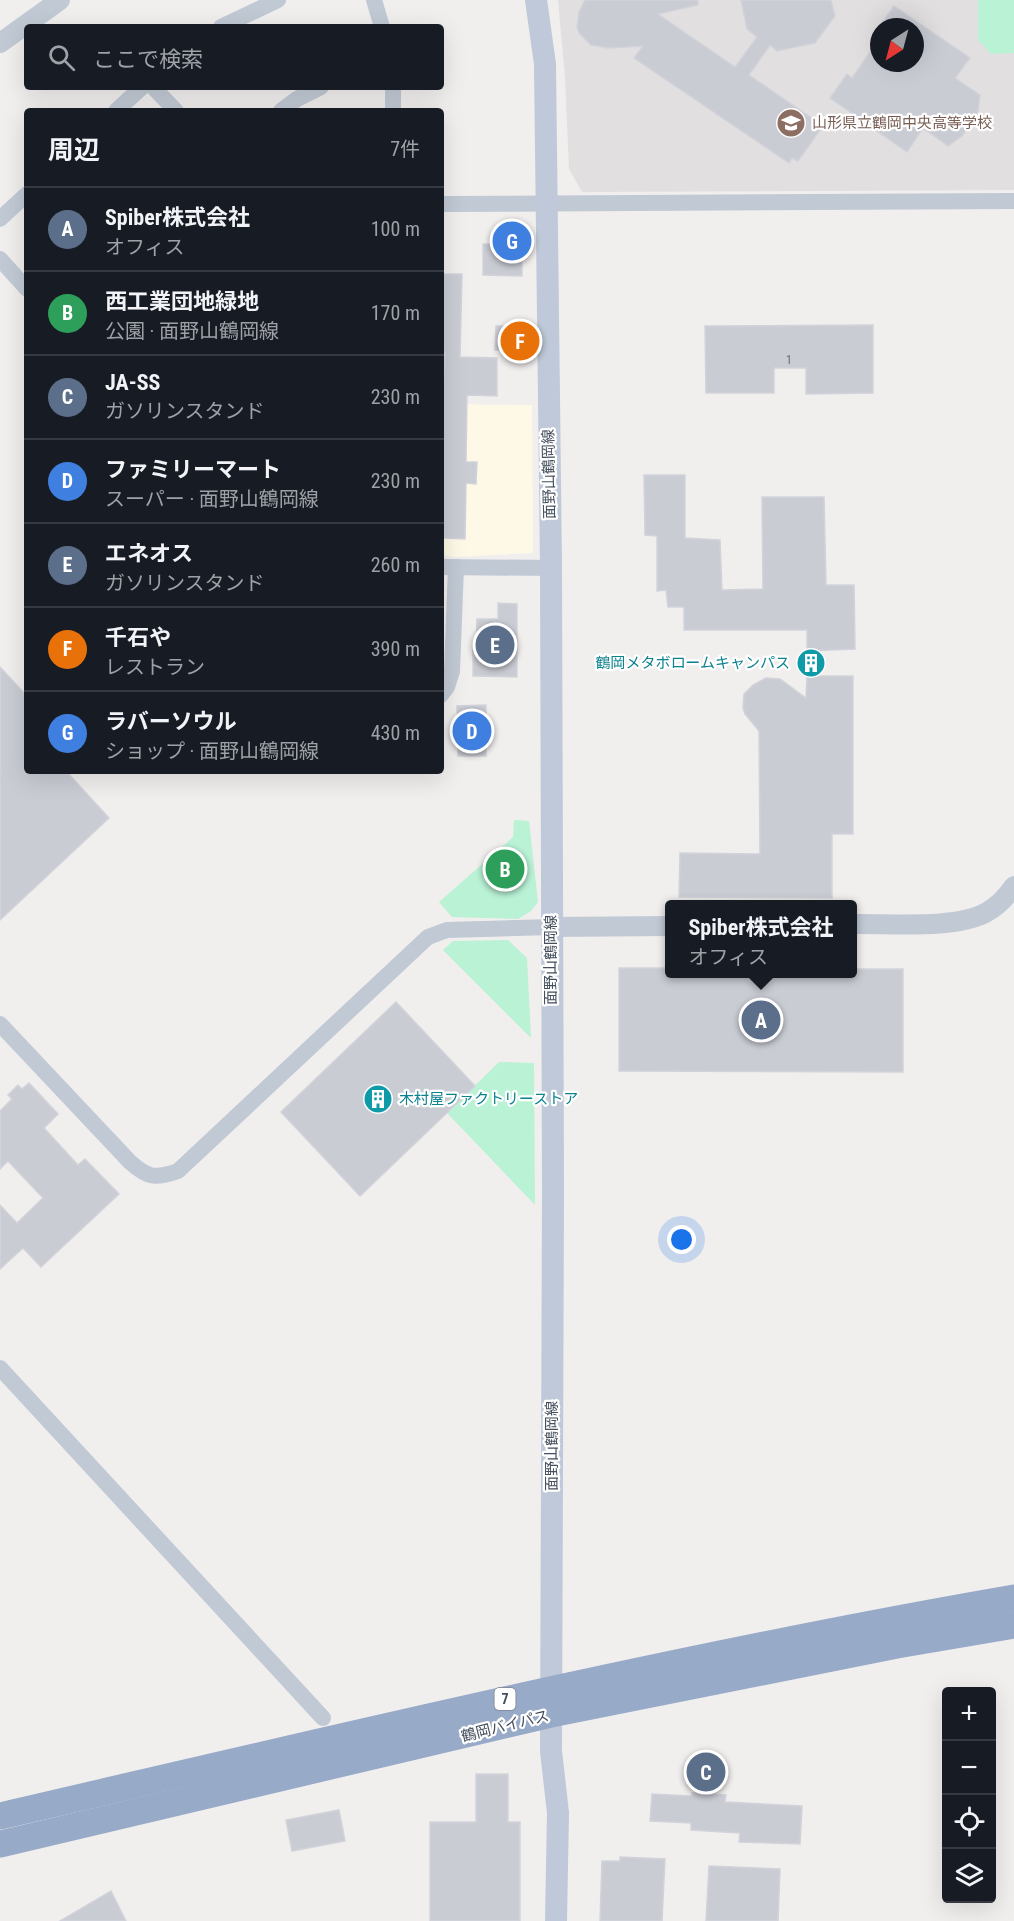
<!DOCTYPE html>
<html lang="ja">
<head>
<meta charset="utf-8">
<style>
	:root { --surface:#171b24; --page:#20242c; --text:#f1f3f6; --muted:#9ea1a6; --line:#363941; --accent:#0b8043 }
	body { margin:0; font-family:"Roboto Condensed","Noto Sans JP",sans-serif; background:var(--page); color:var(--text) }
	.controls { position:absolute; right:18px; bottom:18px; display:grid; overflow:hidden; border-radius:6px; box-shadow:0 6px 24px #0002 }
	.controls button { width:54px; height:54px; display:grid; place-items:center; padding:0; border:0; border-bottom:2px solid var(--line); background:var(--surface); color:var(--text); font:30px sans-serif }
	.compass { position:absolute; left:870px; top:18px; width:54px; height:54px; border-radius:50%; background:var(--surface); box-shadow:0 6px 24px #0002; rotate:216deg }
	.you { position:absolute; left:682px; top:1240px; width:21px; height:21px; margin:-15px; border:4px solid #fff; border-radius:50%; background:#1a73e8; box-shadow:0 0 0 9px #1a73e833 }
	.badge { display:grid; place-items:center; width:39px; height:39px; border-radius:50%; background:var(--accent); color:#fff; font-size:20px; font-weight:700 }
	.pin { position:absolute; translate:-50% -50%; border:3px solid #fff; box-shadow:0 2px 6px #0006 }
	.popup { position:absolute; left:665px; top:900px; width:192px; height:78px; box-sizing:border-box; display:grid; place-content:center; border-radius:6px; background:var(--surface); filter:drop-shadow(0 2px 4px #0005); font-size:20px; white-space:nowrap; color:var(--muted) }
	.popup b { font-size:22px; color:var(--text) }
	.popup::after { content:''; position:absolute; left:50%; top:100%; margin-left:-12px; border:12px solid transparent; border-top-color:var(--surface) }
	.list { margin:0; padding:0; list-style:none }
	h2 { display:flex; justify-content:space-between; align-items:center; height:78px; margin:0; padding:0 24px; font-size:26px }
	h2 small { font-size:20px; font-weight:400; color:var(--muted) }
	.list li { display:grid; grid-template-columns:39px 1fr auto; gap:18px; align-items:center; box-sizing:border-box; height:84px; padding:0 24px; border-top:2px solid var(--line) }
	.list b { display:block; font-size:22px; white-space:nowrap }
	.list p { margin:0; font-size:20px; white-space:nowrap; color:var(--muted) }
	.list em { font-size:20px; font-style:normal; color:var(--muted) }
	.icon { flex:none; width:33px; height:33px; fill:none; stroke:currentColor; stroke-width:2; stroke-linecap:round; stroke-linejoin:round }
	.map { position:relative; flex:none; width:1014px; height:1921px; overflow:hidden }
	.search { position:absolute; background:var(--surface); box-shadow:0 6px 24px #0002; left:24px; top:24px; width:420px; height:66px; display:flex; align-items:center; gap:15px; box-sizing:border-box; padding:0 21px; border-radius:6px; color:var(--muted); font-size:22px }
	.panel { position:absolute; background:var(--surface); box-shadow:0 6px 24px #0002; left:24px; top:108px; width:420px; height:666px; border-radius:6px }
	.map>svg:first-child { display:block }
	.commercial { fill:#fdf9e6 }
	.education { fill:#e2dfe0; fill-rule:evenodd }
	.green { fill:#b9f2d5 }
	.building { fill:#caccd4; stroke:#d2d3da; stroke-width:1.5 }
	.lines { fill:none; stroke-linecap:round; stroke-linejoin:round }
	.minor { stroke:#c1c9d4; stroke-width:16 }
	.tertiary { stroke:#c1c9d4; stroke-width:20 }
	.secondary { stroke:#bfc9d9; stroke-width:22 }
	.trunk { stroke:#97aac8; stroke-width:27 }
	.labels { text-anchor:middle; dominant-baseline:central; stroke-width:4.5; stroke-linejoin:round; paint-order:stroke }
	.number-label { font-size:12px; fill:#666e7b }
	.shield { fill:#fff; stroke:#7d848e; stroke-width:1.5 }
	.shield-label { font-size:14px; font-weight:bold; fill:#454f5d }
	.education-label { font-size:15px; fill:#785e54; stroke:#fff; text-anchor:start }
	.street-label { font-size:15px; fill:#454f5d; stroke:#fff }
	.culture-label { font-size:15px; fill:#0d838f; stroke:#fff; text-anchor:end }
</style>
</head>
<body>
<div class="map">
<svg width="1014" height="1921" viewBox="0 0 1014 1921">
	<rect width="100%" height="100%" fill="#f1eeee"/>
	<polygon class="commercial" points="441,404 532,405 533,553 454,557 441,555"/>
	<path class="education" d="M 558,0 L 1014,0 L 1014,190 L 582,192 L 569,169 L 565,77 ZM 879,27 L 915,27 L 915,63 L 879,63 Z"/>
	<g class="green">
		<polygon points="978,0 1014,0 1014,53 991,54 978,40"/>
		<polygon points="514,820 529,821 538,902 531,911 518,919 452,917 439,902 513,837"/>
		<polygon points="508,940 527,958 531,1038 443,950 453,941"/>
		<polygon points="499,1062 534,1063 535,1205 447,1113"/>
	</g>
	<g class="building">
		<polygon points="585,0 698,0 698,5 658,14 735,67 757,37 747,29 741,0 831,0 835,16 815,43 777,51 770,45 749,75 823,126 798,161 792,158 789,163 634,58 643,46 608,48 591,45 579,33 577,27 579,12"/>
		<polygon points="894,6 970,58 955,78 980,95 978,111 975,118 962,136 948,146 923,128 907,152 830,98 847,74 852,78 879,39 879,63 915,63 915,27 879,27"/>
		<polygon points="483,244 507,244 507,249 522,249 522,276 483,275"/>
		<polygon points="441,274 462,274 460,357 497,358 497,396 467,395 466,462 477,462 476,484 466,483 465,539 444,538 444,535 441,535 441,378 444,379 445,352 441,352"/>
		<polygon points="873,325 873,393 806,394 806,368 774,368 774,393 706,393 705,326"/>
		<polygon points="496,326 527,326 527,351 495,350"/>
		<polygon points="644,475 685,475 685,538 720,540 722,590 763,589 762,497 824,497 826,585 854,585 855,649 807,651 807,630 684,630 684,607 668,607 666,590 657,591 657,536 645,535"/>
		<polygon points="498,603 517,604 517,677 473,676 473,650 476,650 477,619 498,619"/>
		<polygon points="0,667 27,696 27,771 66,771 109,818 0,920"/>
		<polygon points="807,676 853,676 853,834 832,834 832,898 679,897 680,853 760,854 759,731 745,714 743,708 744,694 753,685 766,678 780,679 806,698"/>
		<polygon points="486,705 486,756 458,756 457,706"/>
		<polygon points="619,968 669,968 669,974 852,974 852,969 903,969 903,1072 619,1071"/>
		<polygon points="396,1002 475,1086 360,1196 281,1112"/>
		<polygon points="29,1083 58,1114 44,1128 78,1165 85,1159 119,1194 41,1267 23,1248 0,1269 0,1205 17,1223 43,1198 8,1161 0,1169 0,1111 12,1099 8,1095 18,1085 22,1089"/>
		<polygon points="476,1774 508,1774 508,1822 520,1822 520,1921 430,1921 430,1822 476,1822"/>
		<polygon points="692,1793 726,1795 725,1802 802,1806 800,1844 739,1842 740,1833 691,1830 691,1823 650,1821 652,1794 692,1796"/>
		<polygon points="339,1810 345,1841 292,1851 286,1820"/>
		<polygon points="620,1857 665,1859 662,1921 600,1921 602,1861 620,1861"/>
		<polygon points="709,1866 780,1869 778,1921 706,1921"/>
		<polygon points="111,1891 126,1921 60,1921"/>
	</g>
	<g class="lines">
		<g class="minor">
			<polyline points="374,0 382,27"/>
			<polyline points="221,27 278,0"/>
			<polyline points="153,87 176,111"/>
			<polyline points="393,87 393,111"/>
			<polyline points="116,111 142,87"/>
			<polyline points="281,111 297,99 321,87"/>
			<polyline points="441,204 1014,201"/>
			<polyline points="0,219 27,194"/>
			<polyline points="0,259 27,289"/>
			<polyline points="441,567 551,568"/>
			<polyline points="441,695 447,687 452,671 456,567"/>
			<path d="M 0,1024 L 130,1162 C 148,1178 155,1179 178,1171 L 428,937 L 447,930 L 551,927"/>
			<polyline points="0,1368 323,1718"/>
		</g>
		<g class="tertiary">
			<polyline points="0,43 60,0"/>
			<path d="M 852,924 C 889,923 956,930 987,912 C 998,906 1007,896 1014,886"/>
			<polyline points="551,927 670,926"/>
		</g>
		<polyline class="secondary" points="536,0 545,64 551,568 553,1192 551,1751 558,1813 556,1921"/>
		<g class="trunk">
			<path d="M 0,1816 C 337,1738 673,1657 1014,1598"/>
			<polyline points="0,1844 551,1714 897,1645 1014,1625"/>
		</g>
	</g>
	<defs>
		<g id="school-disc" transform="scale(1.5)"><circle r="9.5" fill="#8d6e63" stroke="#fff"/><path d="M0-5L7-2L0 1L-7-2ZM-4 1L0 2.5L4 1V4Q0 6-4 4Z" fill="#fff"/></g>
		<g id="building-disc" transform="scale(1.5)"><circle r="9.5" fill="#0f9aa8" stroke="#fff"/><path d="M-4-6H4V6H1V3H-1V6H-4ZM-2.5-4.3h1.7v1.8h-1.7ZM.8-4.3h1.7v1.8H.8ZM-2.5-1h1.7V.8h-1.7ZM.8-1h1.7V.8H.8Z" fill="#fff"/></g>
	</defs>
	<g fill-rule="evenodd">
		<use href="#school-disc" x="791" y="123"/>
		<use href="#building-disc" x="811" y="663"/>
		<use href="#building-disc" x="378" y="1099"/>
	</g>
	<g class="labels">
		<g class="number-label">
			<text x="789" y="360">1</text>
		</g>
		<rect class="shield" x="494.5" y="1688" width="21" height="22" rx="4.5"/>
		<g class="shield-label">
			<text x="505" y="1699">7</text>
		</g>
		<g class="education-label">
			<text x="812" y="123">山形県立鶴岡中央高等学校</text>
		</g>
		<g class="street-label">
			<text transform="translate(549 474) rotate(-91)">面野山鶴岡線</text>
			<text transform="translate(551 960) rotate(-90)">面野山鶴岡線</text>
			<text transform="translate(552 1446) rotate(-90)">面野山鶴岡線</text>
			<text transform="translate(505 1726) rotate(-14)">鶴岡バイパス</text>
		</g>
		<g class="culture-label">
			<text x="790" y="663">鶴岡メタボロームキャンパス</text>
			<text x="399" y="1099" text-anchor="start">木村屋ファクトリーストア</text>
		</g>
	</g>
</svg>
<div class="controls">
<button>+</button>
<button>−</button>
<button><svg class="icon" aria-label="locate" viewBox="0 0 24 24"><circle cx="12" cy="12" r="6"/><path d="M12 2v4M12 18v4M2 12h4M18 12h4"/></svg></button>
<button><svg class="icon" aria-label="layers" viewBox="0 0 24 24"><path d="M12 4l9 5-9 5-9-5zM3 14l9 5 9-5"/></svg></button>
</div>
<svg class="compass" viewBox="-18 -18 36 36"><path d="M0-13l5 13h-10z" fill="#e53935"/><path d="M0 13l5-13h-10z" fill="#9ea1a6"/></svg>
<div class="you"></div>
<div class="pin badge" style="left:761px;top:1020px;background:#5c6f8a">A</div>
<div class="popup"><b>Spiber株式会社</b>オフィス</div>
<div class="pin badge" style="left:505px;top:869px;background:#2e9e5b">B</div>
<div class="pin badge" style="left:706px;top:1772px;background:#5c6f8a">C</div>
<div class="pin badge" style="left:472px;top:731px;background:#3f7fe0">D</div>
<div class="pin badge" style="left:495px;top:645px;background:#5c6f8a">E</div>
<div class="pin badge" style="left:520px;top:341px;background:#e8710a">F</div>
<div class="pin badge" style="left:512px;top:241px;background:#3f7fe0">G</div>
<div class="search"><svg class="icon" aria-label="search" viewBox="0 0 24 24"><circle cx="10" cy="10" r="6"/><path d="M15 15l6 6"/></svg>ここで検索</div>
<section class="panel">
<h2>周辺<small>7件</small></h2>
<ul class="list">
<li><span class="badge" style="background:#5c6f8a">A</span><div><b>Spiber株式会社</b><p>オフィス</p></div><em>100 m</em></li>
<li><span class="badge" style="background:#2e9e5b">B</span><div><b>西工業団地緑地</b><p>公園 · 面野山鶴岡線</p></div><em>170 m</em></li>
<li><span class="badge" style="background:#5c6f8a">C</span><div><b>JA-SS</b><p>ガソリンスタンド</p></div><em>230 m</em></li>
<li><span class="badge" style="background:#3f7fe0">D</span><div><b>ファミリーマート</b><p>スーパー · 面野山鶴岡線</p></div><em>230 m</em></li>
<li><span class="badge" style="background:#5c6f8a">E</span><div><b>エネオス</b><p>ガソリンスタンド</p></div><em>260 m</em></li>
<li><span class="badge" style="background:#e8710a">F</span><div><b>千石や</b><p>レストラン</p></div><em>390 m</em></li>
<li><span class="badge" style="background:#3f7fe0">G</span><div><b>ラバーソウル</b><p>ショップ · 面野山鶴岡線</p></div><em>430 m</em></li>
</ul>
</section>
</div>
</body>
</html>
